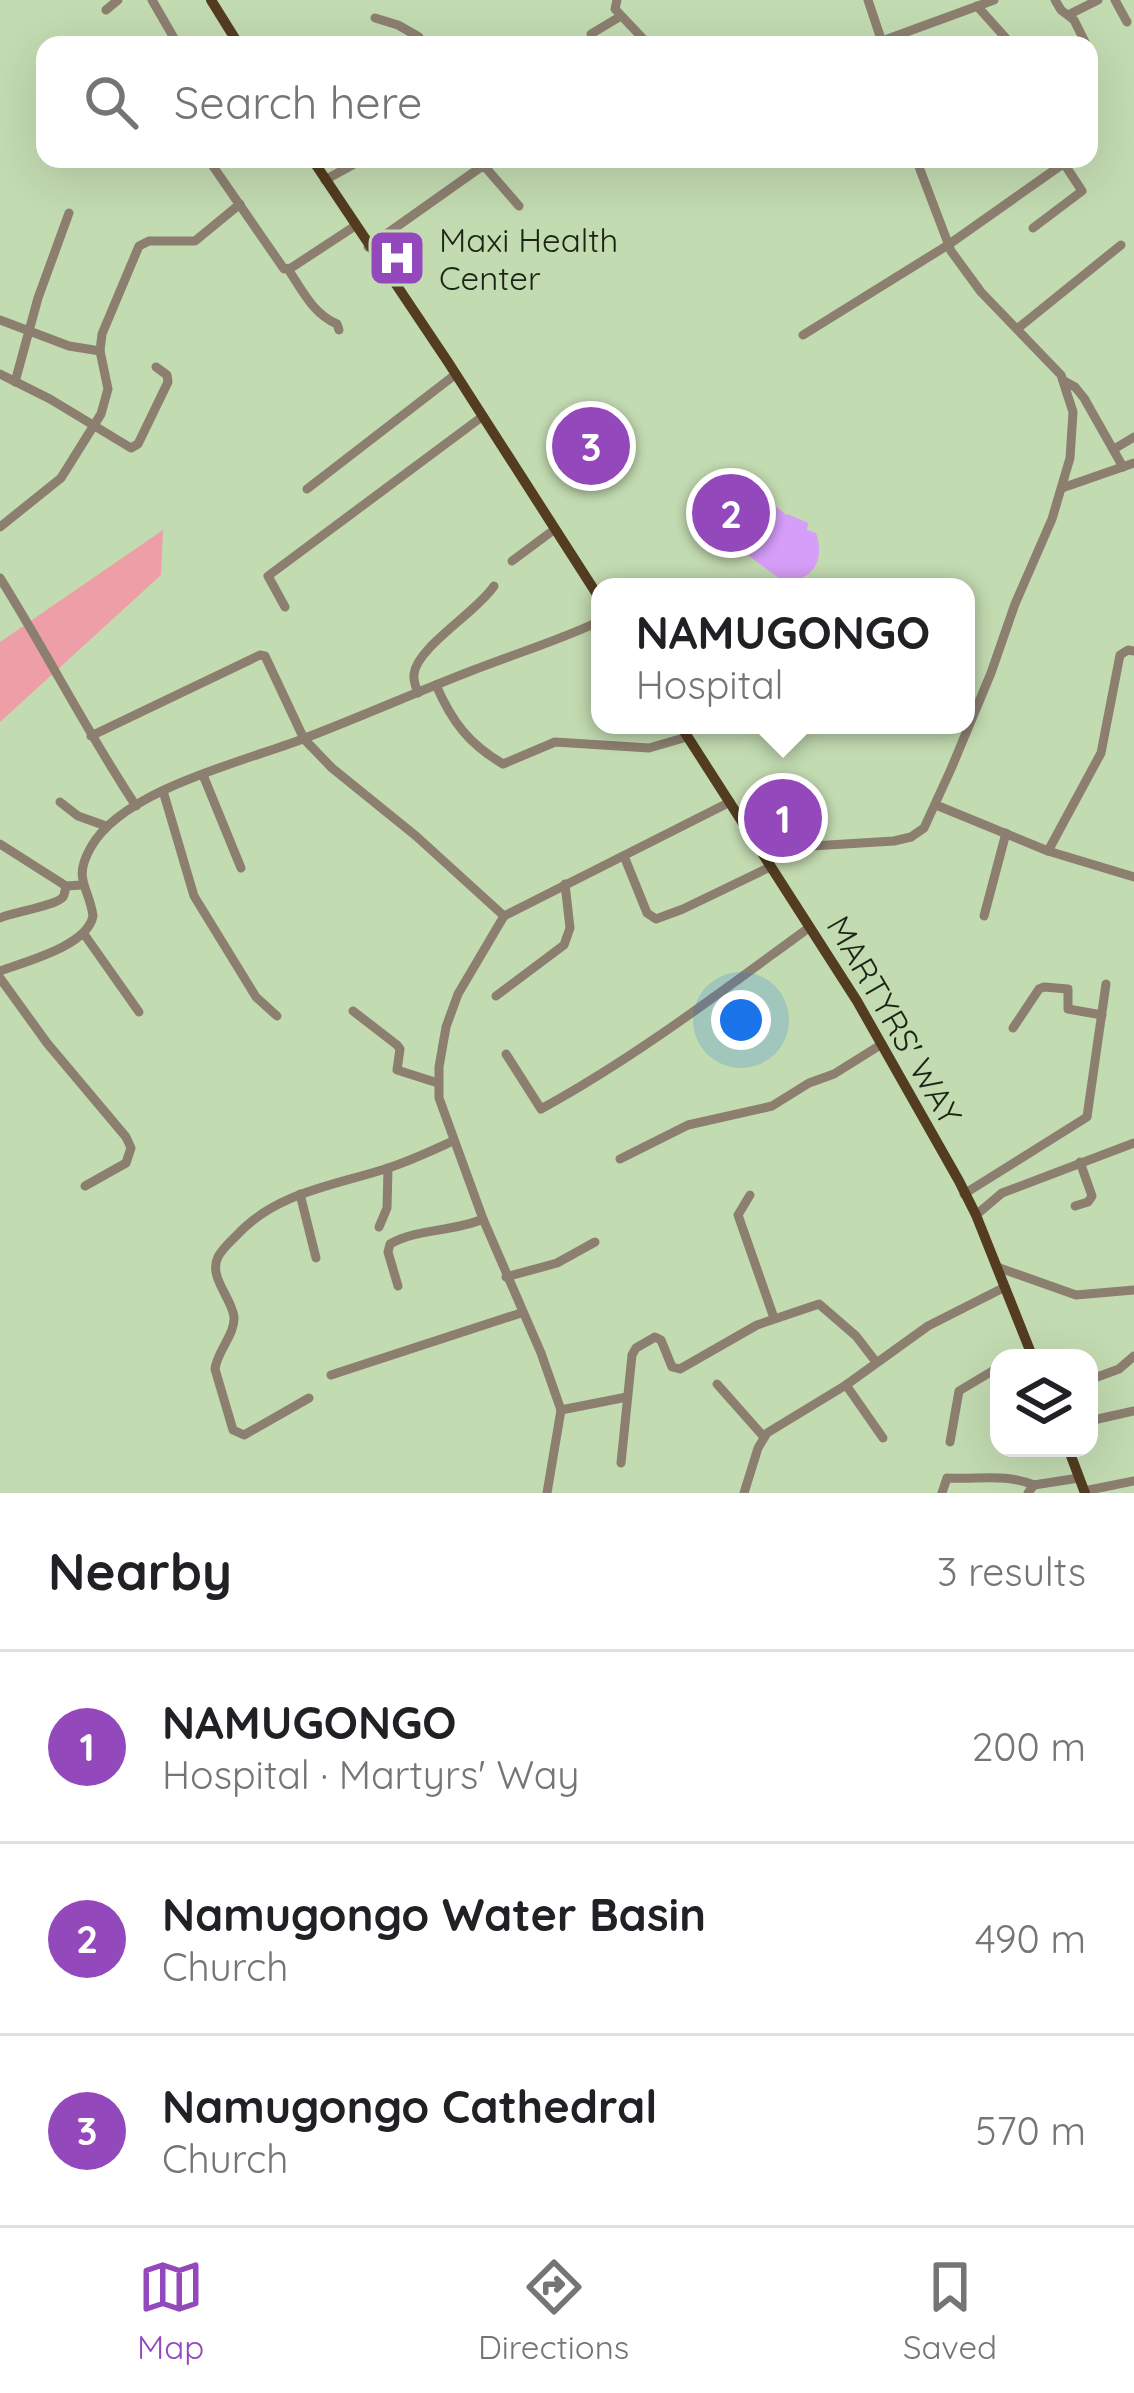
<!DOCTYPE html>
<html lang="en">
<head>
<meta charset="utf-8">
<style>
	:root { --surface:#fff; --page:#f2f2f2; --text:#202124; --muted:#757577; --line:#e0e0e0; --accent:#9349bb }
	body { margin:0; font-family:Quicksand,sans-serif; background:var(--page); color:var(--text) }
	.controls { position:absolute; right:36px; bottom:36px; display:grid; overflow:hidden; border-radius:24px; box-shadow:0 12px 48px #0002 }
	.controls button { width:108px; height:108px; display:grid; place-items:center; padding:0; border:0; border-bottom:3px solid var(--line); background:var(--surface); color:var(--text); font:60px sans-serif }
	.you { position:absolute; left:741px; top:1020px; width:42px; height:42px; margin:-30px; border:9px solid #fff; border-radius:50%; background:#1a73e8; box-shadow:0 0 0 18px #1a73e833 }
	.badge { display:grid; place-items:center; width:78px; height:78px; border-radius:50%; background:var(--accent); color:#fff; font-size:39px; font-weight:700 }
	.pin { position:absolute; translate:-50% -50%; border:6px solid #fff; box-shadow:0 3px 12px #0006 }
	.popup { position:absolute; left:591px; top:578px; width:384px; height:156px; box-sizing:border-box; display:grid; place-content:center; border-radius:24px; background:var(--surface); filter:drop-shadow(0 3px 9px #0005); font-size:39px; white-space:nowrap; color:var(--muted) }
	.popup b { font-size:45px; color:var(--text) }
	.popup::after { content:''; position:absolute; left:50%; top:100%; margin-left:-24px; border:24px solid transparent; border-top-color:var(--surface) }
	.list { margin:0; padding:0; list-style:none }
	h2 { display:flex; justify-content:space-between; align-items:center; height:156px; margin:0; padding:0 48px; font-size:51px }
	h2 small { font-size:39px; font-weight:400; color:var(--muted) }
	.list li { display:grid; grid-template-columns:78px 1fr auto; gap:36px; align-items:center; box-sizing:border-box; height:192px; padding:0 48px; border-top:3px solid var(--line) }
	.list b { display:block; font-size:45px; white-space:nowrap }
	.list p { margin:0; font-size:39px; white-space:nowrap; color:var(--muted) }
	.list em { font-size:39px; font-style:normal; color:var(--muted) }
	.icon { flex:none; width:66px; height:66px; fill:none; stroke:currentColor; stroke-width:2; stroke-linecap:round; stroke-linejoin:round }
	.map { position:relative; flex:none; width:1134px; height:1493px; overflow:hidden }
	.search { position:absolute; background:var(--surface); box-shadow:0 12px 48px #0002; left:36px; right:36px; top:36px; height:132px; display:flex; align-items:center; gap:30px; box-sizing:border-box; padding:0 42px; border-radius:24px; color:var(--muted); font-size:45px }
	.sheet { height:732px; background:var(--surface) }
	nav { display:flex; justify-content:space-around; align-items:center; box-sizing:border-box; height:168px; border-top:3px solid var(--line); background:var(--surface); font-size:33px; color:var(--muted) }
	nav a { display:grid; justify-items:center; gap:6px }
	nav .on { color:var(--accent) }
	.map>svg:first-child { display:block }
	.green { fill:#ed9ea7 }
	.water { fill:#d69ef9 }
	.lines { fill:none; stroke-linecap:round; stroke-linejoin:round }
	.minor { stroke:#8c7f70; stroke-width:9 }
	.major { stroke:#533c20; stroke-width:10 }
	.labels { text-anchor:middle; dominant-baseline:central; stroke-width:9; stroke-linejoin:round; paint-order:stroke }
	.poi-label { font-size:33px; fill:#1c2515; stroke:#c3dbb1; text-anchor:start }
	.street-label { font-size:33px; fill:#1c2515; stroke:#c3dbb1 }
</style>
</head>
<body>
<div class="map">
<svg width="1134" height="1493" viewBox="0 0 1134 1493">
	<rect width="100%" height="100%" fill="#c3dbb1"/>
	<polygon class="green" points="163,530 161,575 0,722 0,642"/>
	<path class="water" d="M 732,469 L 786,515 L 788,514 L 808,523 L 807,530 L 816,533 C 826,561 811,585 780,579 L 690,512 Z"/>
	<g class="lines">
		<g class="minor">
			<polyline points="152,0 178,45"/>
			<polyline points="617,0 615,9 649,45"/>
			<polyline points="868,0 883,45"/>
			<polyline points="1055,0 1061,10 1074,20 1085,42"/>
			<polyline points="1115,0 1127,22"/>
			<polyline points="977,6 1012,45"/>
			<polyline points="106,10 118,0"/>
			<polyline points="1070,14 1098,0"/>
			<polyline points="375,18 398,25 419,37 419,45"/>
			<polyline points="591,34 621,16"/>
			<polyline points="882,41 994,0"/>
			<polyline points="208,159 284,269 291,268 355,226"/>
			<polyline points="325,180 363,159"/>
			<polyline points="368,247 481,167 486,168 519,206"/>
			<path d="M 288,269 C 302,290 313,314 337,324 L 339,330"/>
			<polyline points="0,320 69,346 100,351"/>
			<polyline points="1017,329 1121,245"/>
			<polyline points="803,335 948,245 1060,166 1065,165 1082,191 1033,228"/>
			<polyline points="0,374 50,399 131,448 138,444 168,382 167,375 156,367"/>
			<polyline points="1064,381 1075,387 1084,398 1123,467"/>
			<polyline points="15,382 38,298 69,213"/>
			<polyline points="1114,449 1134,437"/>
			<polyline points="1062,488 1134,463"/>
			<polyline points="307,489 456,374"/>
			<polyline points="0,527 61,478 101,414 108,389 100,351 102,334 139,246 149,241 195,241 240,204"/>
			<polyline points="512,561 555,529"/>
			<path d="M 0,578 C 47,653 87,732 136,806"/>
			<polyline points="285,607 268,576 483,416"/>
			<path d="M 436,685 C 452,722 469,744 503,764 L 555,742 L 649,748 L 687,737"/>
			<path d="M 418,693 C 416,687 413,681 414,674 C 417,647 477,612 494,586"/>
			<polyline points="91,736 260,655 265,656 304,739 332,768 416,836 504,916"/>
			<polyline points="203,775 241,868"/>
			<polyline points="163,791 194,896 256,997 277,1016"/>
			<polyline points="60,802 78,816 106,826"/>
			<polyline points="936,805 1048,851 1134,877"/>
			<polyline points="0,844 66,886 82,885"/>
			<polyline points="1048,851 1101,753 1120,655 1128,650 1134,651"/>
			<polyline points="763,855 812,846 894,841 911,837 924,828 951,769 991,673 1015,604 1052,519 1070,458 1073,412 1061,375 981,292 951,251 916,159"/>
			<polyline points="624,856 647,913 656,919 683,909 770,867"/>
			<polyline points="984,916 1006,833"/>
			<path d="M 0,918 C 13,912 56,906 63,897 C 65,894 65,890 66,886"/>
			<polyline points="84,934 139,1012"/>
			<path d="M 0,971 C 27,961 87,946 93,916 C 89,886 72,880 91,847 C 123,790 242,762 300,740 C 358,718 414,693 471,671 C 514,654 558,641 600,621"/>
			<polyline points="0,978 47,1043 126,1137 131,1148 126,1163 85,1186"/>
			<polyline points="496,996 564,945 570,928 565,884"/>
			<polyline points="353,1011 397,1045 400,1049 397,1070 438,1083"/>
			<polyline points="1013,1028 1039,989 1044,987 1068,989 1068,1009 1102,1015"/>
			<path d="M 506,1054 L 541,1109 C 636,1057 722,991 810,927"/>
			<polyline points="620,1159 688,1125 772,1106 809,1083 834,1074 882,1044"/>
			<polyline points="300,1194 316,1258"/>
			<polyline points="964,1194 1087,1117 1106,984"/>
			<polyline points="750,1195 738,1215 774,1318"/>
			<polyline points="1075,1206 1088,1202 1092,1196 1080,1162"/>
			<polyline points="976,1215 1002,1193 1134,1143"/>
			<polyline points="379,1227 387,1208 388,1168"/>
			<polyline points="997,1267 1076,1295 1134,1290"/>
			<polyline points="506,1277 557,1263 595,1242"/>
			<path d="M 398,1286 L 388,1252 L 390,1244 C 419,1228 453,1232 483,1219"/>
			<polyline points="1018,1358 1031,1352"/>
			<polyline points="331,1375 521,1313"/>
			<polyline points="1089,1380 1119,1369 1134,1356"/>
			<polyline points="717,1384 764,1437"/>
			<polyline points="846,1385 883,1438"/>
			<path d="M 309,1398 L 244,1435 L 233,1430 L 215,1369 C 217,1351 235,1335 234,1317 C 232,1298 208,1277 218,1257 C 222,1249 230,1242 236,1236 C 275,1193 332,1186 385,1169 C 408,1162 431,1151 453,1141"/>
			<polyline points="561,1410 627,1397"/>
			<polyline points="1089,1421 1134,1411"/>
			<polyline points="950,1442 959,1391 999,1367"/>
			<polyline points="621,1463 632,1355 636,1348 655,1337 661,1340 672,1367 680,1369 757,1325 819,1304 856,1336 876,1362"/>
			<polyline points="1084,1491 1134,1481"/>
			<polyline points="547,1493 561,1410 541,1353 483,1219 439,1098 439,1067 446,1027 458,994 504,916 730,802"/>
			<polyline points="744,1493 758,1448 767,1433 846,1385 928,1326 1005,1287"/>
			<path d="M 942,1493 L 947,1478 C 979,1480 1004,1473 1034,1485"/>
			<polyline points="1028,1493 1034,1485 1079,1478"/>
		</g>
		<g class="major">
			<polyline points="211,0 239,45"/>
			<polyline points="312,159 448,362 600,599"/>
			<polyline points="680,725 857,1001 959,1181 976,1215 1033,1358"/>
			<polyline points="1068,1448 1085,1493"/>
		</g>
	</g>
	<defs>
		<g id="hospital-square" transform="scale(3)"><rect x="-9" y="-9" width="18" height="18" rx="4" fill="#9349bb" stroke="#c3dbb1"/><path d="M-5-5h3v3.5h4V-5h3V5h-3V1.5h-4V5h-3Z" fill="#fff"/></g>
	</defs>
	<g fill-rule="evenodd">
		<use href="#hospital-square" x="397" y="258"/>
	</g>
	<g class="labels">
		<g class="poi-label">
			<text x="439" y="239">Maxi Health<tspan x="439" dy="38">Center</tspan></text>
		</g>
		<g class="street-label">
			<text transform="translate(895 1020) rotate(60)">MARTYRS' WAY</text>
		</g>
	</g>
</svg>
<div class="controls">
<button><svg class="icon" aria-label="layers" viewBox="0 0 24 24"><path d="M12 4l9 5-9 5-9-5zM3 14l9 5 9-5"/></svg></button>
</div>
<div class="you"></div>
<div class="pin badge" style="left:783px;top:818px">1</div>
<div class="popup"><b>NAMUGONGO</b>Hospital</div>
<div class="pin badge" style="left:731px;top:513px">2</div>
<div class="pin badge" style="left:591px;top:446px">3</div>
<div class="search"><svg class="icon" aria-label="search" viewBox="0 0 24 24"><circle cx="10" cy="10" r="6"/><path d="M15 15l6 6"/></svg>Search here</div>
</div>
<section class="sheet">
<h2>Nearby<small>3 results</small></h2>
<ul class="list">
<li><span class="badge">1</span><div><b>NAMUGONGO</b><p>Hospital · Martyrs' Way</p></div><em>200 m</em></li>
<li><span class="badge">2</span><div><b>Namugongo Water Basin</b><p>Church</p></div><em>490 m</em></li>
<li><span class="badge">3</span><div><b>Namugongo Cathedral</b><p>Church</p></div><em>570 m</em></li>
</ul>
</section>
<nav>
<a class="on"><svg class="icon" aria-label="map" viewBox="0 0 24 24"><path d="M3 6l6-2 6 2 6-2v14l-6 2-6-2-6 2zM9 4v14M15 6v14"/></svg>Map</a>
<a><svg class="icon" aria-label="directions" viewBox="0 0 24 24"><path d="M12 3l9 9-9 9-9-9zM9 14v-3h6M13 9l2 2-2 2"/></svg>Directions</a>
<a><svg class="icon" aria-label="saved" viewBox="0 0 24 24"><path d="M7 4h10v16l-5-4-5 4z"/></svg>Saved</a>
</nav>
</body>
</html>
